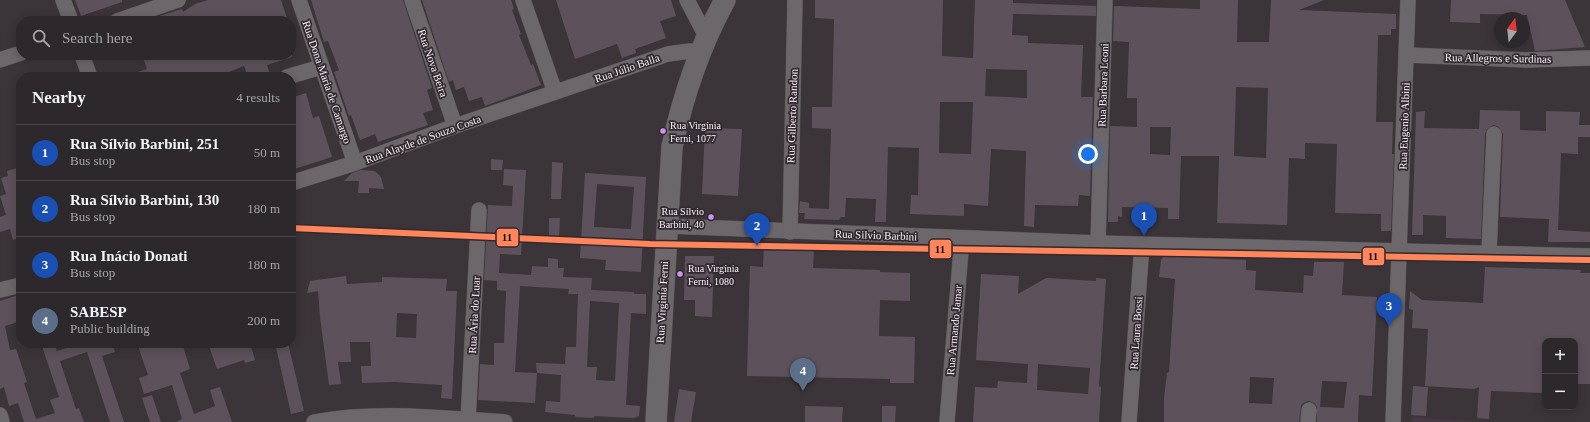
<!DOCTYPE html>
<html lang="en">
<head>
<meta charset="utf-8">
<style>
	:root { --surface:#2c282c; --page:#383438; --text:#f1f3f6; --muted:#a6a6a9; --line:#484448; --accent:#8c9099 }
	body { margin:0; font-family:Georgia,serif; background:var(--page); color:var(--text) }
	.controls { position:absolute; right:12px; bottom:12px; display:grid; overflow:hidden; border-radius:8px; box-shadow:0 2px 10px #0003 }
	.controls button { width:36px; height:36px; display:grid; place-items:center; padding:0; border:0; border-bottom:1px solid var(--line); background:var(--surface); color:var(--text); font:20px sans-serif }
	.compass { position:absolute; left:1494px; top:12px; width:36px; height:36px; border-radius:50%; background:var(--surface); box-shadow:0 2px 10px #0003; rotate:15deg }
	.you { position:absolute; left:1088px; top:154px; width:14px; height:14px; margin:-10px; border:3px solid #fff; border-radius:50%; background:#1a73e8; box-shadow:0 0 0 6px #1a73e833 }
	.badge { display:grid; place-items:center; width:26px; height:26px; border-radius:50%; background:var(--accent); color:#fff; font-size:13px; font-weight:700 }
	.pin { position:absolute; translate:-50% -33px; filter:drop-shadow(0 1px 2px #0008) }
	.pin::after { content:''; position:absolute; top:21px; width:14px; height:12px; background:inherit; clip-path:polygon(0 0,100% 0,50% 100%) }
	.list { margin:0; padding:0; list-style:none }
	h2 { display:flex; justify-content:space-between; align-items:center; height:52px; margin:0; padding:0 16px; font-size:17px }
	h2 small { font-size:13px; font-weight:400; color:var(--muted) }
	.list li { display:grid; grid-template-columns:26px 1fr auto; gap:12px; align-items:center; box-sizing:border-box; height:56px; padding:0 16px; border-top:1px solid var(--line) }
	.list b { display:block; font-size:15px; white-space:nowrap }
	.list p { margin:0; font-size:13px; white-space:nowrap; color:var(--muted) }
	.list em { font-size:13px; font-style:normal; color:var(--muted) }
	.icon { flex:none; width:22px; height:22px; fill:none; stroke:currentColor; stroke-width:2; stroke-linecap:round; stroke-linejoin:round }
	.map { position:relative; flex:none; width:1590px; height:422px; overflow:hidden }
	.search { position:absolute; background:var(--surface); box-shadow:0 2px 10px #0003; left:16px; top:16px; width:280px; height:44px; display:flex; align-items:center; gap:10px; box-sizing:border-box; padding:0 14px; border-radius:16px; color:var(--muted); font-size:15px }
	.panel { position:absolute; background:var(--surface); box-shadow:0 2px 10px #0003; left:16px; top:72px; width:280px; height:276px; border-radius:16px }
	.map>svg:first-child { display:block }
	.built { fill:#463844 }
	.building { fill:#5d525b; fill-rule:evenodd }
	.lines { fill:none; stroke-linecap:round; stroke-linejoin:round }
	.street-casing { stroke:#595458; stroke-width:16 }
	.secondary-casing { stroke:#595458; stroke-width:22 }
	.street { stroke:#6b676a; stroke-width:15 }
	.secondary { stroke:#6b676a; stroke-width:21 }
	.rail-1-casing { stroke:#322931; stroke-width:9 }
	.rail-1 { stroke:#ff865a; stroke-width:6 }
	.bus-dot { fill:#d193ec; stroke:#322931; stroke-width:1.5 }
	.labels { text-anchor:middle; dominant-baseline:central; stroke-width:3.5; stroke-linejoin:round; paint-order:stroke }
	.bus-label { font-size:10px; fill:#f7f1f6; stroke:#322931; text-anchor:start }
	.street-label { font-size:11px; fill:#f7f1f6; stroke:#322931 }
	.line-badge { stroke:#322931; stroke-width:1.5 }
	.pale-badge-label { font-size:11px; text-anchor:middle; font-weight:bold; fill:#111 }
</style>
</head>
<body>
<div class="map">
<svg width="1590" height="422" viewBox="0 0 1590 422">
	<rect width="100%" height="100%" fill="#3b353a"/>
	<polygon class="built" points="1412,417 1484,422 1411,422"/>
	<g class="building">
		<polygon points="75,0 122,0 122,2 81,16"/>
		<polygon points="208,0 281,0 288,21 150,21 150,19 182,9 183,12 195,4"/>
		<polygon points="311,0 403,0 432,88 427,90 433,110 423,113 428,125 378,142 375,134 360,140 351,115 349,116 334,72 339,70 328,41 324,42"/>
		<polygon points="422,0 511,0 514,9 512,10 521,34 519,35 531,65 533,64 541,85 485,106 482,97 469,101 464,87 456,90 453,80 449,82"/>
		<polygon points="556,0 671,0 676,16 660,21 666,38 635,49 636,53 622,58 617,44 575,59"/>
		<path d="M 815,0 L 943,0 L 942,56 L 973,58 L 975,0 L 1013,0 L 1013,3 L 1096,6 L 1096,16 L 1013,14 L 1012,35 L 1028,36 L 1028,43 L 1083,45 L 1081,97 L 1093,97 L 1090,196 L 1079,195 L 1078,206 L 1035,205 L 1034,227 L 1024,226 L 1026,151 L 991,149 L 988,206 L 964,204 L 964,216 L 910,214 L 911,195 L 918,195 L 919,148 L 888,147 L 886,222 L 875,222 L 876,199 L 846,198 L 845,217 L 841,217 L 839,220 L 804,219 L 805,213 L 799,213 L 800,201 L 809,203 L 809,208 L 829,209 L 831,129 L 812,128 L 812,107 L 832,107 L 834,19 L 815,18 ZM 986,69 L 1027,70 L 1027,98 L 985,96 ZM 940,102 L 973,102 L 971,154 L 939,153 Z"/>
		<path d="M 1200,0 L 1238,0 L 1237,42 L 1269,42 L 1271,0 L 1324,0 L 1299,10 L 1396,14 L 1396,29 L 1391,29 L 1391,35 L 1378,35 L 1376,122 L 1393,122 L 1392,154 L 1394,154 L 1391,231 L 1381,231 L 1381,214 L 1335,213 L 1337,144 L 1305,143 L 1305,159 L 1289,158 L 1287,225 L 1217,223 L 1219,156 L 1181,156 L 1179,219 L 1168,219 L 1168,208 L 1122,207 L 1122,217 L 1118,216 L 1118,222 L 1108,222 L 1110,126 L 1137,127 L 1137,98 L 1127,98 L 1129,42 L 1113,41 L 1114,6 L 1200,9 ZM 1236,87 L 1268,88 L 1266,158 L 1234,156 ZM 1150,127 L 1171,127 L 1170,155 L 1150,154 Z"/>
		<polygon points="1451,0 1565,0 1585,47 1535,51 1527,15 1480,14 1480,23 1450,22"/>
		<polygon points="142,55 292,55 292,57 267,65 270,74 260,77 248,77 244,66 226,73 227,77 129,77 129,75 147,69"/>
		<polygon points="306,93 313,118 319,116 332,157 291,170 291,98"/>
		<polygon points="1480,110 1520,111 1520,130 1546,131 1546,111 1580,112 1579,125 1590,125 1590,137 1578,137 1578,154 1561,153 1558,230 1590,232 1590,242 1548,242 1549,219 1500,217 1503,134 1499,127 1494,125 1487,129 1485,134 1481,239 1446,238 1446,216 1423,215 1423,235 1412,235 1416,112 1425,111 1424,128 1479,129"/>
		<polygon points="705,128 742,129 738,196 702,194"/>
		<polygon points="491,159 503,160 502,170 491,170"/>
		<polygon points="552,162 563,163 561,199 551,199"/>
		<polygon points="17,168 21,182 21,237 13,240 10,229 0,232 0,217 6,215 0,196 6,194 1,178 8,176 7,171"/>
		<path d="M 504,169 L 526,170 L 521,255 L 500,254 L 499,273 L 531,275 L 532,266 L 548,267 L 548,258 L 558,259 L 558,268 L 564,268 L 563,277 L 592,278 L 591,290 L 634,292 L 634,294 L 646,294 L 646,314 L 631,313 L 626,405 L 640,406 L 639,416 L 634,418 L 594,416 L 594,418 L 575,417 L 575,415 L 545,412 L 546,401 L 560,402 L 561,375 L 537,373 L 535,403 L 478,400 L 480,364 L 494,365 L 494,343 L 504,343 L 506,291 L 497,290 L 497,281 L 484,280 L 488,205 L 512,206 L 513,186 L 503,185 ZM 520,286 L 569,289 L 568,294 L 578,294 L 576,347 L 566,347 L 565,364 L 536,363 L 537,373 L 515,372 ZM 590,301 L 619,303 L 615,381 L 596,380 L 597,367 L 587,367 Z"/>
		<polygon points="361,170 374,171 376,172 381,177 384,189 369,188 369,193 358,193 359,181 344,181 352,173"/>
		<path d="M 585,173 L 646,177 L 641,272 L 605,270 L 606,260 L 580,258 ZM 597,184 L 634,187 L 631,229 L 594,227 Z"/>
		<polygon points="549,218 560,218 559,238 549,238"/>
		<polygon points="764,246 814,250 813,268 880,270 880,272 910,273 910,301 880,300 879,336 915,337 914,383 890,383 890,379 747,376 750,266 763,267"/>
		<polygon points="685,256 714,256 712,317 695,316 695,300 684,300"/>
		<path d="M 1164,256 L 1246,260 L 1246,270 L 1256,271 L 1255,290 L 1303,293 L 1304,275 L 1313,276 L 1314,262 L 1344,262 L 1342,295 L 1377,297 L 1372,396 L 1359,395 L 1358,422 L 1317,422 L 1317,407 L 1314,403 L 1309,401 L 1305,402 L 1301,405 L 1299,422 L 1164,422 L 1164,398 L 1167,373 L 1169,372 L 1175,279 L 1159,277 L 1161,260 ZM 1250,377 L 1274,378 L 1272,404 L 1249,403 ZM 1322,381 L 1347,382 L 1344,408 L 1320,407 Z"/>
		<polygon points="1485,267 1581,270 1580,273 1590,273 1590,384 1575,384 1575,341 1545,341 1545,393 1491,391 1489,419 1477,418 1479,387 1474,389 1425,386 1428,329 1412,328 1413,310 1409,309 1410,291 1422,300 1483,303"/>
		<path d="M 981,274 L 1019,276 L 1018,294 L 1046,278 L 1096,281 L 1096,278 L 1106,279 L 1099,386 L 1101,387 L 1099,422 L 973,422 L 975,387 L 997,388 L 998,381 L 1027,383 L 1028,364 L 976,360 ZM 1038,364 L 1090,368 L 1088,394 L 1037,390 Z"/>
		<path d="M 346,276 L 347,284 L 382,282 L 382,277 L 447,279 L 446,291 L 457,291 L 452,399 L 441,398 L 442,385 L 395,382 L 362,383 L 361,366 L 371,366 L 370,342 L 350,342 L 351,362 L 338,362 L 341,384 L 329,385 L 320,317 L 318,291 L 307,293 L 310,281 ZM 397,313 L 417,314 L 416,338 L 396,337 Z"/>
		<polygon points="21,294 21,321 5,326 10,350 16,349 27,382 24,383 36,419 55,413 50,400 59,397 41,343 54,343 57,351 83,343 112,343 115,352 102,356 124,422 110,422 87,352 60,361 76,409 79,408 84,422 24,422 18,403 9,406 4,387 0,389 0,301"/>
		<polygon points="137,343 182,343 190,369 180,373 194,414 215,406 210,390 220,387 232,422 176,422 182,419 172,385 144,394 139,378 148,375"/>
		<polygon points="208,343 250,343 255,360 245,363 244,360 217,369"/>
		<polygon points="275,343 288,343 304,411 291,414"/>
		<polygon points="1413,386 1428,387 1426,416 1411,415"/>
		<polygon points="679,389 696,392 691,422 674,422"/>
		<polygon points="152,395 161,422 150,422 142,398"/>
		<polygon points="805,406 843,407 842,422 805,422"/>
		<polygon points="882,406 896,406 895,422 882,422"/>
	</g>
	<g class="lines">
		<g class="street-casing">
			<g id="street">
				<polyline points="63,0 71,21"/>
				<polyline points="299,0 355,163"/>
				<polyline points="412,0 455,126"/>
				<polyline points="523,0 555,92"/>
				<polyline points="687,0 707,38"/>
				<polyline points="117,21 178,0"/>
				<polyline points="82,55 90,77"/>
				<polyline points="1407,55 1527,60 1590,58"/>
				<polyline points="0,60 21,53"/>
				<polyline points="287,77 321,67"/>
				<polyline points="291,183 355,163 455,126 668,54 690,51 700,53"/>
				<polyline points="667,226 1098,243 1590,256"/>
				<polyline points="790,232 795,0"/>
				<polyline points="1098,243 1105,0"/>
				<polyline points="1489,253 1494,134"/>
				<polyline points="0,290 21,285"/>
				<polyline points="0,415 2,422"/>
				<polyline points="468,420 479,210"/>
				<path d="M 314,422 C 377,410 442,418 505,422"/>
				<polyline points="947,422 962,238"/>
				<polyline points="1129,422 1142,244"/>
				<polyline points="1308,422 1309,410"/>
				<polyline points="1393,422 1408,0"/>
			</g>
		</g>
		<g class="secondary-casing">
			<path id="secondary" d="M 656,422 L 672,147 C 683,96 700,46 725,0"/>
		</g>
		<use href="#street" class="street"/>
		<use href="#secondary" class="secondary"/>
		<g class="rail-1-casing">
			<polyline id="rail-1" points="291,228 650,244 1590,260"/>
		</g>
		<use href="#rail-1" class="rail-1"/>
	</g>
	<g class="bus-dot">
		<circle cx="663" cy="131" r="3.5"/>
		<circle cx="711" cy="217" r="3.5"/>
		<circle cx="680" cy="274" r="3.5"/>
	</g>
	<g class="labels">
		<g class="bus-label">
			<text x="670" y="125">Rua Virgínia<tspan x="670" dy="13">Ferni, 1077</tspan></text>
			<text x="704" y="211" text-anchor="end">Rua Sílvio<tspan x="704" dy="13">Barbini, 40</tspan></text>
			<text x="688" y="268">Rua Virgínia<tspan x="688" dy="13">Ferni, 1080</tspan></text>
		</g>
		<g class="street-label">
			<text transform="translate(1498 58) rotate(1)">Rua Allegros e Surdinas</text>
			<text transform="translate(433 63) rotate(71)">Rua Nova Beira</text>
			<text transform="translate(627 68) rotate(-19)">Rua Júlio Balla</text>
			<text transform="translate(327 82) rotate(71)">Rua Dona Maria de Camargo</text>
			<text transform="translate(1103 85) rotate(-88)">Rua Barbara Leoni</text>
			<text transform="translate(792 116) rotate(-88)">Rua Gilberto Randon</text>
			<text transform="translate(1404 126) rotate(-88)">Rua Eugenio Albini</text>
			<text transform="translate(423 139) rotate(-20)">Rua Alayde de Souza Costa</text>
			<text transform="translate(876 235) rotate(2)">Rua Silvio Barbini</text>
			<text transform="translate(662 302) rotate(-87)">Rua Virginía Ferni</text>
			<text transform="translate(474 315) rotate(-87)">Rua Ária do Luar</text>
			<text transform="translate(954 330) rotate(-85)">Rua Armando Jamar</text>
			<text transform="translate(1136 333) rotate(-86)">Rua Laura Bossi</text>
		</g>
	</g>
	<g class="line-badge">
		<rect x="496" y="228" width="23" height="19" rx="4" fill="#ff865a"/>
		<rect x="929" y="239" width="23" height="20" rx="4" fill="#ff865a"/>
		<rect x="1362" y="247" width="23" height="19" rx="4" fill="#ff865a"/>
	</g>
	<g class="pale-badge-label">
		<text x="507" y="241">11</text>
		<text x="940" y="253">11</text>
		<text x="1373" y="260">11</text>
	</g>
</svg>
<div class="controls">
<button>+</button>
<button>−</button>
</div>
<svg class="compass" viewBox="-18 -18 36 36"><path d="M0-13l5 13h-10z" fill="#e53935"/><path d="M0 13l5-13h-10z" fill="#a6a6a9"/></svg>
<div class="you"></div>
<div class="pin badge" style="left:1144px;top:236px;background:#1a4fb4">1</div>
<div class="pin badge" style="left:757px;top:246px;background:#1a4fb4">2</div>
<div class="pin badge" style="left:1389px;top:326px;background:#1a4fb4">3</div>
<div class="pin badge" style="left:803px;top:391px;background:#5c6f8a">4</div>
<div class="search"><svg class="icon" aria-label="search" viewBox="0 0 24 24"><circle cx="10" cy="10" r="6"/><path d="M15 15l6 6"/></svg>Search here</div>
<section class="panel">
<h2>Nearby<small>4 results</small></h2>
<ul class="list">
<li><span class="badge" style="background:#1a4fb4">1</span><div><b>Rua Sílvio Barbini, 251</b><p>Bus stop</p></div><em>50 m</em></li>
<li><span class="badge" style="background:#1a4fb4">2</span><div><b>Rua Sílvio Barbini, 130</b><p>Bus stop</p></div><em>180 m</em></li>
<li><span class="badge" style="background:#1a4fb4">3</span><div><b>Rua Inácio Donati</b><p>Bus stop</p></div><em>180 m</em></li>
<li><span class="badge" style="background:#5c6f8a">4</span><div><b>SABESP</b><p>Public building</p></div><em>200 m</em></li>
</ul>
</section>
</div>
</body>
</html>
